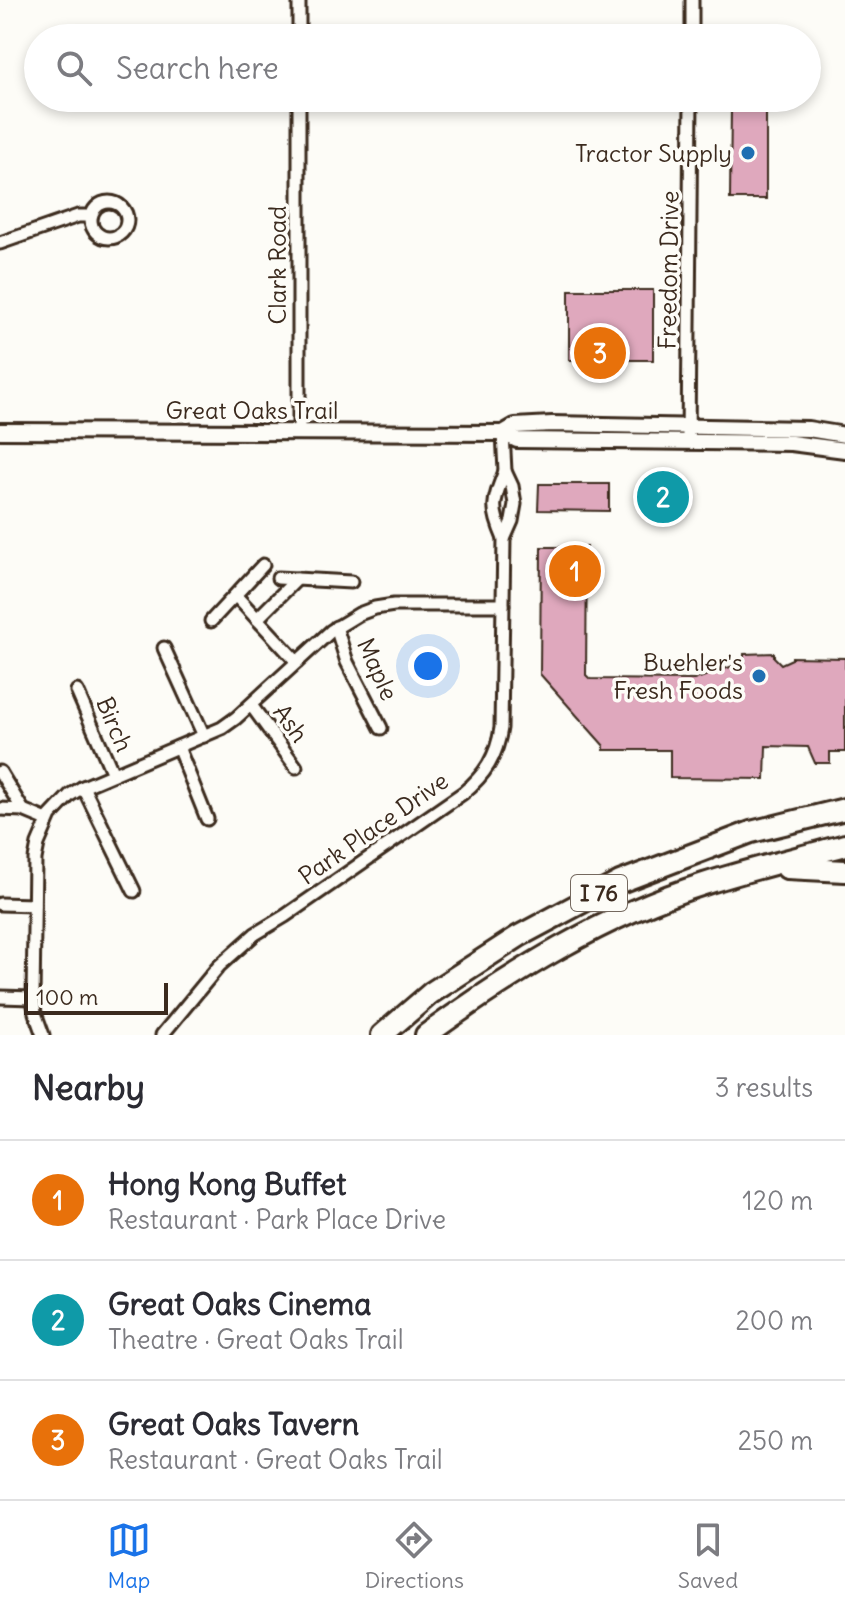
<!DOCTYPE html>
<html lang="en">
<head>
<meta charset="utf-8">
<style>
	:root { --surface:#fff; --page:#f2f2f3; --text:#2b2b33; --muted:#7c7c81; --line:#e1e1e2; --accent:#1a73e8 }
	body { margin:0; font-family:Delius,sans-serif; background:var(--page); color:var(--text) }
	.scale { position:absolute; left:24px; bottom:20px; width:144px; box-sizing:border-box; padding-left:8px; border:4px solid #3b2a1e; border-top:0; font-size:22px; line-height:28px; white-space:nowrap; color:#3b2a1e; -webkit-text-stroke:6px #fdfcf7; paint-order:stroke }
	.you { position:absolute; left:428px; top:666px; width:28px; height:28px; margin:-20px; border:6px solid #fff; border-radius:50%; background:#1a73e8; box-shadow:0 0 0 12px #1a73e833 }
	.badge { display:grid; place-items:center; width:52px; height:52px; border-radius:50%; background:var(--accent); color:#fff; font-size:26px; font-weight:700 }
	.pin { position:absolute; translate:-50% -50%; border:4px solid #fff; box-shadow:0 2px 8px #0006 }
	.list { margin:0; padding:0; list-style:none }
	h2 { display:flex; justify-content:space-between; align-items:center; height:104px; margin:0; padding:0 32px; font-size:34px }
	h2 small { font-size:26px; font-weight:400; color:var(--muted) }
	.list li { display:grid; grid-template-columns:52px 1fr auto; gap:24px; align-items:center; box-sizing:border-box; height:120px; padding:0 32px; border-top:2px solid var(--line) }
	.list b { display:block; font-size:30px; white-space:nowrap }
	.list p { margin:0; font-size:26px; white-space:nowrap; color:var(--muted) }
	.list em { font-size:26px; font-style:normal; color:var(--muted) }
	.icon { flex:none; width:44px; height:44px; fill:none; stroke:currentColor; stroke-width:2; stroke-linecap:round; stroke-linejoin:round }
	.map { position:relative; flex:none; width:845px; height:1035px; overflow:hidden }
	.search { position:absolute; background:var(--surface); box-shadow:0 4px 12px #0003; left:24px; right:24px; top:24px; height:88px; display:flex; align-items:center; gap:20px; box-sizing:border-box; padding:0 28px; border-radius:44px; color:var(--muted); font-size:30px }
	.sheet { height:464px; background:var(--surface) }
	nav { display:flex; justify-content:space-around; align-items:center; box-sizing:border-box; height:112px; border-top:2px solid var(--line); background:var(--surface); font-size:22px; color:var(--muted) }
	nav a { display:grid; justify-items:center; gap:4px }
	nav .on { color:var(--accent) }
	.map>svg:first-child { display:block }
	.building { fill:#dfa8bd; stroke:#3b2a1e; stroke-width:2 }
	.lines { fill:none; stroke-linecap:round; stroke-linejoin:round }
	.minor-casing { stroke:#3b2a1e; stroke-width:17 }
	.tertiary-casing { stroke:#3b2a1e; stroke-width:20 }
	.motorway-casing { stroke:#3b2a1e; stroke-width:26 }
	.minor { stroke:#fdfcf7; stroke-width:11 }
	.tertiary { stroke:#fdfcf7; stroke-width:14 }
	.motorway { stroke:#fdfcf7; stroke-width:20 }
	.poi-dot { fill:#1f6fb2; stroke:#fdfcf7; stroke-width:3 }
	.labels { text-anchor:middle; dominant-baseline:central; stroke-width:7; stroke-linejoin:round; paint-order:stroke }
	.shield { fill:#fdfcf7; stroke:#75695f; stroke-width:2 }
	.shield-label { font-size:22px; font-weight:bold; fill:#3b2a1e }
	.poi-label { font-size:24px; fill:#3b2a1e; stroke:#fdfcf7; text-anchor:end }
	.street-label { font-size:24px; fill:#3b2a1e; stroke:#fdfcf7 }
</style>
</head>
<body>
<div class="map">
<svg width="845" height="1035" viewBox="0 0 845 1035">
	<rect width="100%" height="100%" fill="#fdfcf7"/>
	<filter id="ink" filterUnits="userSpaceOnUse"><feTurbulence type="fractalNoise" baseFrequency=".0125" numOctaves="2"/><feDisplacementMap in="SourceGraphic" scale="16" xChannelSelector="R" yChannelSelector="G"/><feConvolveMatrix kernelMatrix="1 2 1 2 8 2 1 2 1" color-interpolation-filters="sRGB"/></filter>
	<g filter="url(#ink)">
		<g class="building">
			<polygon points="731,106 766,107 766,199 730,199"/>
			<rect x="569" y="290" width="84" height="70"/>
			<polygon points="642,481 685,482 685,513 641,512"/>
			<polygon points="539,484 609,484 609,511 538,510"/>
			<polygon points="541,547 587,547 586,675 590,679 694,680 744,662 744,654 774,653 774,657 781,664 792,659 792,657 845,658 845,752 830,752 830,763 815,763 808,747 766,746 765,779 670,778 670,750 604,750 604,746 540,674"/>
		</g>
		<g class="lines">
			<g class="minor-casing">
				<g id="minor">
					<polyline points="692,0 692,38"/>
					<polyline points="299,38 299,0"/>
					<circle cx="109" cy="220" r="18"/>
					<polyline points="0,243 78,216 91,216"/>
					<polyline points="299,432 299,98"/>
					<polyline points="688,442 691,98"/>
					<path d="M 504,539 C 490,507 493,502 505,471"/>
					<polyline points="278,578 351,582"/>
					<polyline points="236,596 297,662"/>
					<polyline points="257,619 297,579"/>
					<polyline points="211,621 263,565"/>
					<polyline points="336,627 347,662 381,728"/>
					<polyline points="164,648 204,736"/>
					<polyline points="77,691 113,774"/>
					<polyline points="251,705 296,767"/>
					<polyline points="178,747 207,819"/>
					<polyline points="0,772 23,810 47,820"/>
					<polyline points="83,787 134,891"/>
					<polyline points="0,809 23,810"/>
					<polyline points="0,904 34,905"/>
					<polyline points="0,997 33,998"/>
					<polyline points="43,1035 35,1013 33,998 35,859 38,844 50,816 70,795 83,787 222,728 236,718 331,631 359,614 375,608 394,605 503,605"/>
					<path d="M 162,1035 L 219,966 L 255,934 L 285,916 L 463,793 C 485,775 497,756 501,728 L 504,539 L 512,521 L 515,504 L 512,486 L 505,471 L 503,433"/>
				</g>
			</g>
			<g class="tertiary-casing">
				<g id="tertiary">
					<polyline points="0,431 503,433 517,440 791,443 845,450"/>
					<polyline points="503,433 515,426 552,424 808,429 845,435"/>
				</g>
			</g>
			<g class="motorway-casing">
				<g id="motorway">
					<polyline points="787,868 845,871"/>
					<polyline points="382,1035 431,993 519,936 620,882 751,832 845,809"/>
					<path d="M 426,1035 C 510,974 604,915 704,884 C 750,869 798,858 845,845"/>
				</g>
			</g>
			<use href="#minor" class="minor"/>
			<use href="#tertiary" class="tertiary"/>
			<use href="#motorway" class="motorway"/>
		</g>
	</g>
	<g class="poi-dot">
		<circle cx="748" cy="153" r="8"/>
		<circle cx="759" cy="676" r="8"/>
	</g>
	<g class="labels">
		<rect class="shield" x="571" y="875" width="56" height="36" rx="6"/>
		<g class="shield-label">
			<text x="599" y="893">I 76</text>
		</g>
		<g class="poi-label">
			<text x="732" y="153">Tractor Supply</text>
			<text x="743" y="662">Buehler's<tspan x="743" dy="28">Fresh Foods</tspan></text>
		</g>
		<g class="street-label">
			<text transform="translate(277 265) rotate(-90)">Clark Road</text>
			<text transform="translate(668 270) rotate(-89)">Freedom Drive</text>
			<text x="252" y="410">Great Oaks Trail</text>
			<text transform="translate(378 669) rotate(66)">Maple</text>
			<text transform="translate(291 723) rotate(54)">Ash</text>
			<text transform="translate(115 724) rotate(67)">Birch</text>
			<text transform="translate(373 828) rotate(-35)">Park Place Drive</text>
		</g>
	</g>
</svg>
<div class="scale">100 m</div>
<div class="you"></div>
<div class="pin badge" style="left:575px;top:571px;background:#e8710a">1</div>
<div class="pin badge" style="left:663px;top:497px;background:#0f9aa8">2</div>
<div class="pin badge" style="left:600px;top:353px;background:#e8710a">3</div>
<div class="search"><svg class="icon" aria-label="search" viewBox="0 0 24 24"><circle cx="10" cy="10" r="6"/><path d="M15 15l6 6"/></svg>Search here</div>
</div>
<section class="sheet">
<h2>Nearby<small>3 results</small></h2>
<ul class="list">
<li><span class="badge" style="background:#e8710a">1</span><div><b>Hong Kong Buffet</b><p>Restaurant · Park Place Drive</p></div><em>120 m</em></li>
<li><span class="badge" style="background:#0f9aa8">2</span><div><b>Great Oaks Cinema</b><p>Theatre · Great Oaks Trail</p></div><em>200 m</em></li>
<li><span class="badge" style="background:#e8710a">3</span><div><b>Great Oaks Tavern</b><p>Restaurant · Great Oaks Trail</p></div><em>250 m</em></li>
</ul>
</section>
<nav>
<a class="on"><svg class="icon" aria-label="map" viewBox="0 0 24 24"><path d="M3 6l6-2 6 2 6-2v14l-6 2-6-2-6 2zM9 4v14M15 6v14"/></svg>Map</a>
<a><svg class="icon" aria-label="directions" viewBox="0 0 24 24"><path d="M12 3l9 9-9 9-9-9zM9 14v-3h6M13 9l2 2-2 2"/></svg>Directions</a>
<a><svg class="icon" aria-label="saved" viewBox="0 0 24 24"><path d="M7 4h10v16l-5-4-5 4z"/></svg>Saved</a>
</nav>
</body>
</html>
